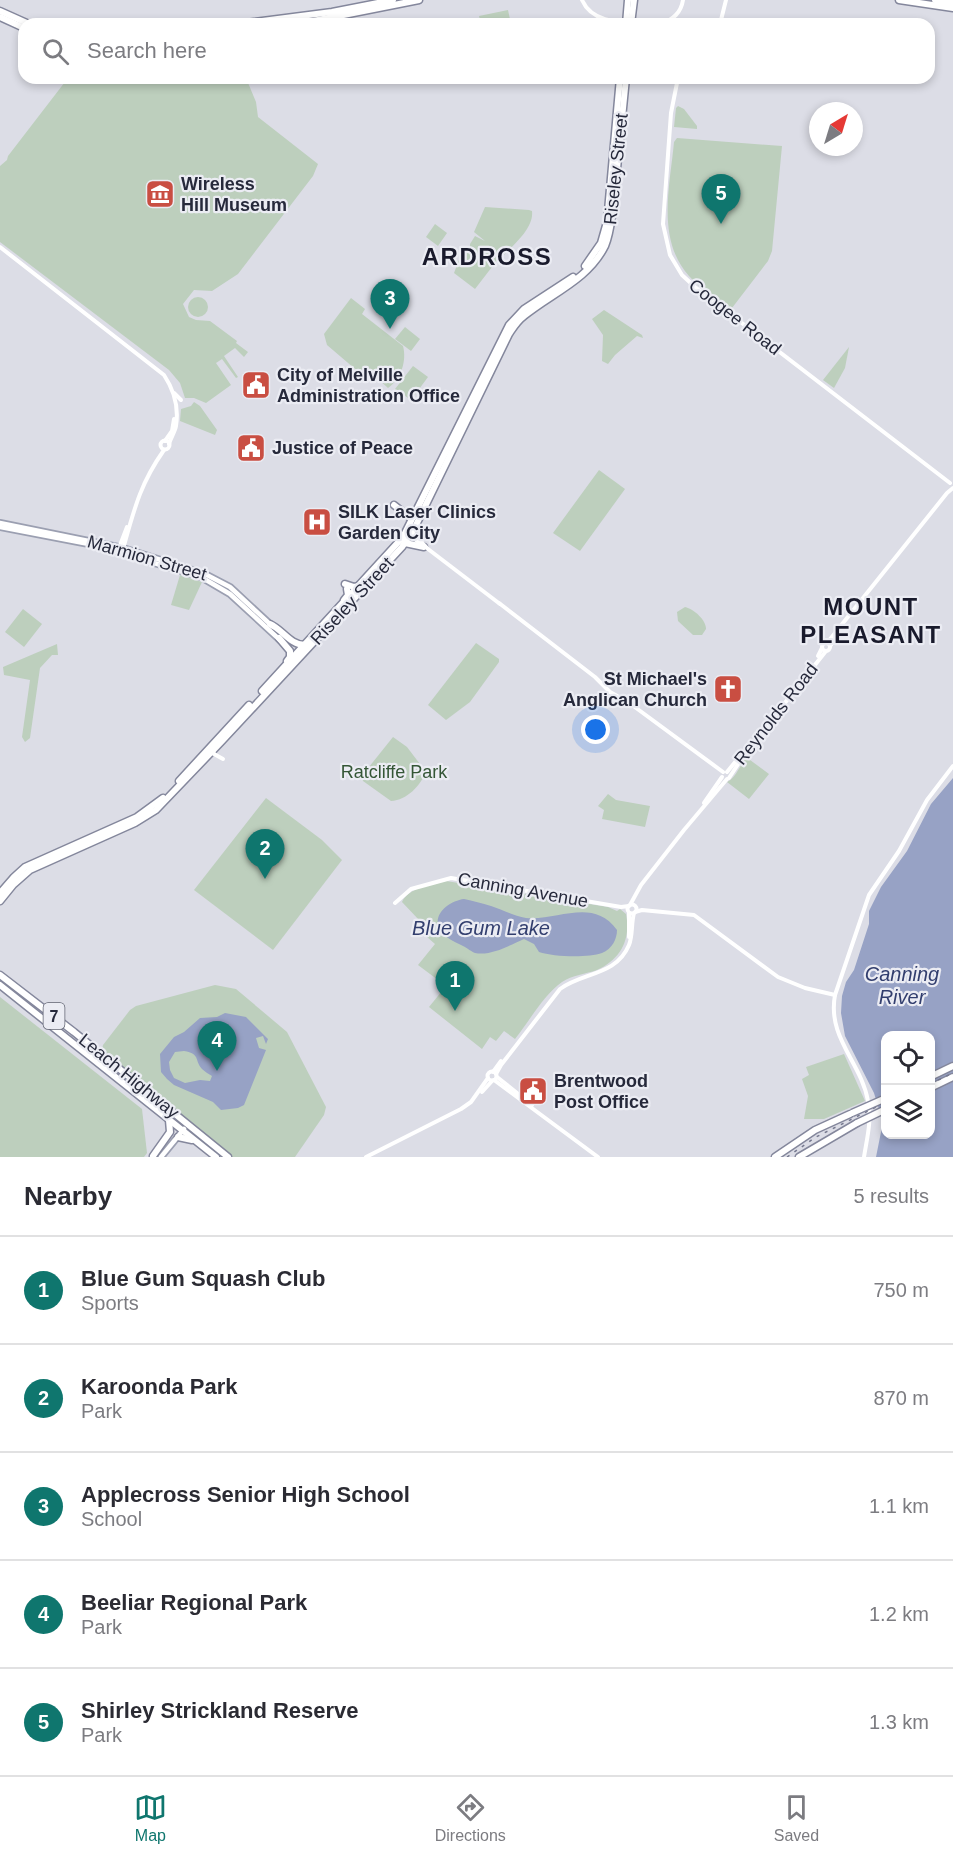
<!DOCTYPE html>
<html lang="en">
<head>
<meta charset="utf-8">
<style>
	:root { --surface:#fff; --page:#f7f7f7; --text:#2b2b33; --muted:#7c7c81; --line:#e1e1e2; --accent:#0f766e }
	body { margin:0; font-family:Helvetica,sans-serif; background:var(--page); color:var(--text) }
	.controls { position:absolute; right:18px; bottom:18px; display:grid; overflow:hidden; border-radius:12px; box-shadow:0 3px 9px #0003 }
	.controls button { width:54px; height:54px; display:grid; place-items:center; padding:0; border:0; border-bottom:2px solid var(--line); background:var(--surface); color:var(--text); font:30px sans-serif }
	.compass { position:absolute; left:809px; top:102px; width:54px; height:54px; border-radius:50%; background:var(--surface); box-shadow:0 3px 9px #0003; rotate:38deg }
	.you { position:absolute; left:596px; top:730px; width:21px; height:21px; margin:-15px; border:4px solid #fff; border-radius:50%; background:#1a73e8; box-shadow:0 0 0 9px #1a73e833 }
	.badge { display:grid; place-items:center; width:39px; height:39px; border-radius:50%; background:var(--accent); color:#fff; font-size:20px; font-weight:700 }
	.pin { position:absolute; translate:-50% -50px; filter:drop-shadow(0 2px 3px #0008) }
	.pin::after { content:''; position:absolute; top:32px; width:21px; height:18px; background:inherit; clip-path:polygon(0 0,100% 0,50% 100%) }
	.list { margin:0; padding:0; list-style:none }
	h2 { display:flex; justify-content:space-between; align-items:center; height:78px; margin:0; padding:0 24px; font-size:26px }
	h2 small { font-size:20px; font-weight:400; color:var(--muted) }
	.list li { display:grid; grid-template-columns:39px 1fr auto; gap:18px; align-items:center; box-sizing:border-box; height:108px; padding:0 24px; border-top:2px solid var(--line) }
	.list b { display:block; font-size:22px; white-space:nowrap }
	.list p { margin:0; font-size:20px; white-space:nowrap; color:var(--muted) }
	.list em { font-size:20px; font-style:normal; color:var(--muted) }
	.icon { flex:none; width:33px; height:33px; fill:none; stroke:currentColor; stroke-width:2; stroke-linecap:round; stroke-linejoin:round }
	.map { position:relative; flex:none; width:953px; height:1157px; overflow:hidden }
	.search { position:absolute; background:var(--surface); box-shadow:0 3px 9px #0003; left:18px; right:18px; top:18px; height:66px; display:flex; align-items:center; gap:15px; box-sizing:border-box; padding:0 21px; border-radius:18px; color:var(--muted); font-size:22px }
	.sheet { height:618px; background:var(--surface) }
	nav { display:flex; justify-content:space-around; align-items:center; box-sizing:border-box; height:84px; border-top:2px solid var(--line); background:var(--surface); font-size:16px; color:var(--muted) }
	nav a { display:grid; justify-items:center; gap:3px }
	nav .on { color:var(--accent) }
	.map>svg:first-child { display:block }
	.green { fill:#bdcfbd }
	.water { fill:#97a2c5; fill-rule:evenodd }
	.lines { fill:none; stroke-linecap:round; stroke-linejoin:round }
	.primary-casing { stroke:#9b9fb1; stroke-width:8 }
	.highway-casing { stroke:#84879c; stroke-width:9 }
	.secondary { stroke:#fff; stroke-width:4 }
	.primary { stroke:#fff; stroke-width:4.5 }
	.highway { stroke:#fff; stroke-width:6 }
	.rail { stroke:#76798f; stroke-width:1.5; stroke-dasharray:3 6; stroke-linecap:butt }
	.highway-bridge-casing { stroke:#84879c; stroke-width:9; stroke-linecap:butt }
	.highway-bridge { stroke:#fff; stroke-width:6 }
	.labels { text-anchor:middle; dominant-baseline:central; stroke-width:4.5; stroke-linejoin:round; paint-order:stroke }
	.shield { fill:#ebecf3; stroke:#616472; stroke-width:1.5 }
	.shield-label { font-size:16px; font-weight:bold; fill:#26293b }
	.street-label { font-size:18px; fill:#26293b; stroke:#ebecf3 }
	.poi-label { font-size:18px; font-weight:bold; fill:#26293b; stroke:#ebecf3; text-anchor:start }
	.park-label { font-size:18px; fill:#345636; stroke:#ebecf3 }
	.water-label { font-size:20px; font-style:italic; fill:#323e6e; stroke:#ebecf3 }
	.district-label { font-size:24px; font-weight:bold; letter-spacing:1.5px; fill:#191a2c; stroke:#ebecf3 }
</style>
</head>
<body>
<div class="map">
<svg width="953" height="1157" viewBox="0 0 953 1157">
	<rect width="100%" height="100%" fill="#dcdde6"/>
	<g class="green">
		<polygon points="508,10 511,24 481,24 479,16"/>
		<polygon points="68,78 246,78 256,102 258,117 318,164 313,176 238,274 212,291 194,290 183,304 189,317 196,320 210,321 237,341 236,343 248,352 244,357 235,348 224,356 238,377 236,378 222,359 216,363 231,385 206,403 194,398 185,398 180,383 169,370 0,242 0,166 7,160 8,156"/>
		<polygon points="678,106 684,109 697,126 697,129 674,127 676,108"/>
		<path d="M 677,138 L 782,146 L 772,251 L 768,261 L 732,308 L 728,308 C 715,298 700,288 689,276 C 656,239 670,186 674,142 Z"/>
		<path d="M 485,207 L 529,210 L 532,211 C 534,228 514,244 504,255 L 502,254 L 475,289 L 454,273 L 462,252 L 470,248 L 470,244 L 475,236 L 485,241 L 474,232 Z"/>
		<polygon points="435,224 447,233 438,246 426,237"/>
		<circle cx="198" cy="307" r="10"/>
		<path d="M 351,298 L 365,309 L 362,314 L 403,346 C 407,361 401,379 388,388 L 367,369 L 361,374 L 327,345 L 324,334 Z"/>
		<polygon points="604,310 642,335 643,338 637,336 615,355 608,364 602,361 603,335 592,319"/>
		<polygon points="405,327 420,339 411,351 395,339"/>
		<polygon points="849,347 845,368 834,388 823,380"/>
		<polygon points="413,366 428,377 411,400 395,389"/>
		<polygon points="194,402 200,406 217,430 215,435 180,421 181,409 191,406"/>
		<polygon points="599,470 625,489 580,551 553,533"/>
		<polygon points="180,575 202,582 189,610 171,605"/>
		<path d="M 685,607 C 694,609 706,620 706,629 L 702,635 L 693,635 L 678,621 L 677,612 Z"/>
		<polygon points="23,609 42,624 24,647 5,632"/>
		<polygon points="476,643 499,659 499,662 470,702 446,720 428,705"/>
		<polygon points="57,644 58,655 52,655 40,668 30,738 25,742 22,737 30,680 4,675 3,667"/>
		<path d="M 393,737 L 407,747 L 426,772 C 420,786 407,800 391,801 L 363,781 L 361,777 Z"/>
		<path d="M 746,757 L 769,774 L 749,799 L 727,782 C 736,778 740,765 746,757 Z"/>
		<polygon points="608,794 616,800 650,806 645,827 602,819 604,810 598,806"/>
		<polygon points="266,798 322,840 342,860 273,950 194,890"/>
		<path d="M 446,881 L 608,907 L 617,911 L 620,909 L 626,914 C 631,939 621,959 597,970 C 586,974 572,975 562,982 C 543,996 530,1020 515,1039 L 504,1031 L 496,1041 L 490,1037 L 482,1049 L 429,1007 L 446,986 L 418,965 L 435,944 L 419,930 L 419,920 L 402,902 C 408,888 432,884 446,881 Z"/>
		<polygon points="215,985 236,989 287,1032 326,1107 324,1115 295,1157 232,1157 102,1051 103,1045 130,1010 136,1006"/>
		<polygon points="0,997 142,1109 147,1153 144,1157 0,1157"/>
		<polygon points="844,1054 865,1101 824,1119 804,1119 808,1096 802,1079 809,1075 806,1067"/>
	</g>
	<g class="water">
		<path d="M 953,778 L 953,1157 L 876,1157 L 883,1122 L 874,1093 L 845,1036 L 841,1013 L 842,996 L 846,982 L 854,970 L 869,924 L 869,911 L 881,887 L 907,851 L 931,804 ZM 886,1036 L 930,1036 L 930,1134 L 886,1134 Z"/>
		<path d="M 464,899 C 473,901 482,903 491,906 C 503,910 514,916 526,918 C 558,921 593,897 617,930 C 617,939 612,949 602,953 C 588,958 554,957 539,952 L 534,944 L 524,939 C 510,945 492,956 475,953 C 472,952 467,948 463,946 C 457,943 448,939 443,934 C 428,917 448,901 464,899 Z"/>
		<path d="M 225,1013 L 246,1017 L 268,1039 L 266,1044 L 263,1036 L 256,1038 L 259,1048 L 266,1050 L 244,1105 L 238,1108 L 221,1110 L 213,1102 L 174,1085 L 167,1079 L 161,1072 L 160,1054 L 174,1037 L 184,1032 L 200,1018 L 217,1017 ZM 184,1051 C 201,1054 194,1060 202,1069 C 205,1072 209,1074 212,1076 L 210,1081 L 200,1080 L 185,1083 L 174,1078 L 170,1070 L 169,1062 L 175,1052 Z"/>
	</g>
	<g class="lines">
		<g class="primary-casing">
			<g id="primary">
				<polyline points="0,523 123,548 205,574 230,587 272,626"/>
				<polyline points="0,527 94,545 201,577 230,594 280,640"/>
				<polyline points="161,1157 184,1129"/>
			</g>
		</g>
		<g class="highway-casing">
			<g id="highway">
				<polyline points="899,0 953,8"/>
				<polyline points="935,0 953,3"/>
				<polyline points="0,11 29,24"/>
				<polyline points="0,17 24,28"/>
				<polyline points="238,24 332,12 393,0"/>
				<polyline points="298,24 419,0"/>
				<polyline points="626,24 628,0"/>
				<polyline points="631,24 634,0"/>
				<polyline points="585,266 601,243 607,222 620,78"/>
				<polyline points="394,505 409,517 415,516"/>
				<polyline points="405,543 424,547"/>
				<polyline points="345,584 354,587 359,586"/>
				<polyline points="344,600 348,595 347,589"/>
				<path d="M 270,624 C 283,630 290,645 305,645"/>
				<polyline points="279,638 290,651 290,657 287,661"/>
				<polyline points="262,691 403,537 509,325 524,309 573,277"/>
				<polyline points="179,781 249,705"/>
				<polyline points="0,893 14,877 25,867 137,817 163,798"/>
				<path d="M 0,901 L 13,885 L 30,870 L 135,823 L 156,810 L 222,741 L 402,547 L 415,527 L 509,334 C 513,328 517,321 524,316 C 552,293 588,280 605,246 C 610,234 611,222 613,209 L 626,78"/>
				<polyline points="0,975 74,1032 228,1157"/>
				<polyline points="0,985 216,1157"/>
				<polyline points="930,1077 953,1066"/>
				<polyline points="930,1088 953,1077"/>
				<polyline points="178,1137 192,1140"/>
				<polyline points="153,1156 170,1132 169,1120"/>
				<polyline points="775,1157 815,1130 850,1114"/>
				<polyline points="799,1157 857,1123"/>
			</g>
		</g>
		<g class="secondary">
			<path d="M 582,0 C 593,25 625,22 648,24"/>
			<path d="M 662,24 C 673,19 681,13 683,0"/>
			<polyline points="720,24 726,0"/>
			<polyline points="678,78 671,113 663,224 670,255 682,275 695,287 950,483"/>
			<path d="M 0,247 L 164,375 C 174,390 179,407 176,426 C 175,432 171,437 169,444"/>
			<polyline points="174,393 181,400"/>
			<circle cx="165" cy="445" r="4.5"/>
			<polyline points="165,441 172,431 174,419"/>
			<polyline points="411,531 428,549 500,604"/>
			<polyline points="410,535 423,546"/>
			<polyline points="119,548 127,527"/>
			<path d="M 123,549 C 134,510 140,484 164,450"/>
			<polyline points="499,603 595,677 610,692 628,702 723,772"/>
			<circle cx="826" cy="647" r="4"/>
			<polyline points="827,643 947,493 953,488"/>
			<polyline points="830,646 844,626"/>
			<polyline points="818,656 822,648"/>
			<polyline points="213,751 214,754 223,759"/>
			<polyline points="727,772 736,761"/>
			<polyline points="729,778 746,752 826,651"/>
			<polyline points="704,803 722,777"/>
			<polyline points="395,903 411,889 451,878 621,907 629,906"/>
			<circle cx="632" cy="909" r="4.5"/>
			<polyline points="630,905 641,885 684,830 727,779"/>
			<polyline points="635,912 642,910 694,915 778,977 805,988 835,995"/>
			<polyline points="629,913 629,937"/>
			<circle cx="492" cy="1076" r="4.5"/>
			<polyline points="493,1072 501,1061"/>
			<path d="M 496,1074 L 501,1065 L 560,989 C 583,972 616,976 629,945 C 633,935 631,924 634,913"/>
			<polyline points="497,1077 532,1105"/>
			<polyline points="494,1080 598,1157"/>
			<polyline points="482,1092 492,1081"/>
			<polyline points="366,1157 461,1109 471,1102 488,1078"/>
			<path d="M 864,1157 C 867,1138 872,1120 868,1101 C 861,1062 827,1038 835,995 L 869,895 L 899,851 L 927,800 L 953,766"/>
		</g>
		<use href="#primary" class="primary"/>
		<use href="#highway" class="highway"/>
		<g class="rail">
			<polyline points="930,1084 953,1073"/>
			<polyline points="787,1157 816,1137 886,1102"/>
		</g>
		<g class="highway-bridge-casing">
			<g id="highway-bridge">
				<polyline points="852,1113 886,1098"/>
				<polyline points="857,1123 886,1109"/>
			</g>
		</g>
		<use href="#highway-bridge" class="highway-bridge"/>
	</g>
	<defs>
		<g id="museum-square" transform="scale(1.5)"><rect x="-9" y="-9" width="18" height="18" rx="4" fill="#c94e42" stroke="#ebecf3"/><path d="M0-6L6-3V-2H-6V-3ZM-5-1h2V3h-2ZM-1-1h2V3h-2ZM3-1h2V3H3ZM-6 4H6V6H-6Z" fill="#fff"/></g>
		<g id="civic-square" transform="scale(1.5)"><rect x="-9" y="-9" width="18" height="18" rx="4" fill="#c94e42" stroke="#ebecf3"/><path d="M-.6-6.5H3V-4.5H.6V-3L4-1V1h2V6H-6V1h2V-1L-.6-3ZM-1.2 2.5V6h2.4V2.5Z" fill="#fff"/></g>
		<g id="hospital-square" transform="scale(1.5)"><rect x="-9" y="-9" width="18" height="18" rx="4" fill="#c94e42" stroke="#ebecf3"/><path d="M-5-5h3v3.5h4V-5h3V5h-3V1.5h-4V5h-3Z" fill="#fff"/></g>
		<g id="church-square" transform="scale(1.5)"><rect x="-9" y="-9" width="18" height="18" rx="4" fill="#c94e42" stroke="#ebecf3"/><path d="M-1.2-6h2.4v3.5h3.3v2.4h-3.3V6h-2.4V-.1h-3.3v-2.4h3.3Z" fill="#fff"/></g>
	</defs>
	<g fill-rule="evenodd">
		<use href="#museum-square" x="160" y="194"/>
		<use href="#civic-square" x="256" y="385"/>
		<use href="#civic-square" x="251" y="448"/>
		<use href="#hospital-square" x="317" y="522"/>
		<use href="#church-square" x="728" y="689"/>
		<use href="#civic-square" x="533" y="1091"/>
	</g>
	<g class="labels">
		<rect class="shield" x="43.5" y="1003" width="21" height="26" rx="4.5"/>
		<g class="shield-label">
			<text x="54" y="1016">7</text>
		</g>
		<g class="street-label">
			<text transform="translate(616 169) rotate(-84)">Riseley Street</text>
			<text transform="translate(735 317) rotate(38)">Coogee Road</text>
			<text transform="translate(147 558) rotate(16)">Marmion Street</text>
			<text transform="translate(352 601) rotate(-47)">Riseley Street</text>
			<text transform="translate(776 714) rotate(-52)">Reynolds Road</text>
			<text transform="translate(523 890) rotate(10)">Canning Avenue</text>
			<text transform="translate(129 1076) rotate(39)">Leach Highway</text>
		</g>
		<g class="poi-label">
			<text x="181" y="184">Wireless<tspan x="181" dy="21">Hill Museum</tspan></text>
			<text x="277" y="375">City of Melville<tspan x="277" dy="21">Administration Office</tspan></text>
			<text x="272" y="448">Justice of Peace</text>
			<text x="338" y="512">SILK Laser Clinics<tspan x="338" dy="21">Garden City</tspan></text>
			<text x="707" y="679" text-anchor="end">St Michael's<tspan x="707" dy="21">Anglican Church</tspan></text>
			<text x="554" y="1081">Brentwood<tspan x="554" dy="21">Post Office</tspan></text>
		</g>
		<g class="park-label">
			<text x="394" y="772">Ratcliffe Park</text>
		</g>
		<g class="water-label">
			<text x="481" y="928">Blue Gum Lake</text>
			<text x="902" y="974">Canning<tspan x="902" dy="23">River</tspan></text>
		</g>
		<g class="district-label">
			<text x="487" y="256">ARDROSS</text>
			<text x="871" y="606">MOUNT<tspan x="871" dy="28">PLEASANT</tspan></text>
		</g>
	</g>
</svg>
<div class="controls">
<button><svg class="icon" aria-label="locate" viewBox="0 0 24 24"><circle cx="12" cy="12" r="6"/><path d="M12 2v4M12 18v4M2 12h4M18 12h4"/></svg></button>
<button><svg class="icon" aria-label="layers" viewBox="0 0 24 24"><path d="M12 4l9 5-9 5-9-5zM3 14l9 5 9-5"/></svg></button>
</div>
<svg class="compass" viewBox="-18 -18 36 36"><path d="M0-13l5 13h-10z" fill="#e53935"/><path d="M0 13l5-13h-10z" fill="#7c7c81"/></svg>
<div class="you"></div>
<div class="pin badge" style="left:455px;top:1011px">1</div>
<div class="pin badge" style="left:265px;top:879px">2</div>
<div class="pin badge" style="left:390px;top:329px">3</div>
<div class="pin badge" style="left:217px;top:1071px">4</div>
<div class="pin badge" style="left:721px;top:224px">5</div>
<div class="search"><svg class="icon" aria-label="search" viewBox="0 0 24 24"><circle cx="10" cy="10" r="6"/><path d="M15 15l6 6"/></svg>Search here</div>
</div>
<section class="sheet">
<h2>Nearby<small>5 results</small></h2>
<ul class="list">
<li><span class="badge">1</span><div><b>Blue Gum Squash Club</b><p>Sports</p></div><em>750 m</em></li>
<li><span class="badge">2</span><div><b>Karoonda Park</b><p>Park</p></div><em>870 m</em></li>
<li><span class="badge">3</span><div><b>Applecross Senior High School</b><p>School</p></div><em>1.1 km</em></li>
<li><span class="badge">4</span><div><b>Beeliar Regional Park</b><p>Park</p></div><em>1.2 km</em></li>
<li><span class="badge">5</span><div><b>Shirley Strickland Reserve</b><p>Park</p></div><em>1.3 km</em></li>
</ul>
</section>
<nav>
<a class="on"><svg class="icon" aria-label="map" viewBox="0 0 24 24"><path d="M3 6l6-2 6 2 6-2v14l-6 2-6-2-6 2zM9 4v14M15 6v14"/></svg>Map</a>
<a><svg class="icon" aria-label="directions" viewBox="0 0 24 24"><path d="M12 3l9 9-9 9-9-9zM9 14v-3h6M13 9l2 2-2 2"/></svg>Directions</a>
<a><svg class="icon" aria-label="saved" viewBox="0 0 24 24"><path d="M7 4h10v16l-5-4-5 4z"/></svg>Saved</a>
</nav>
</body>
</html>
